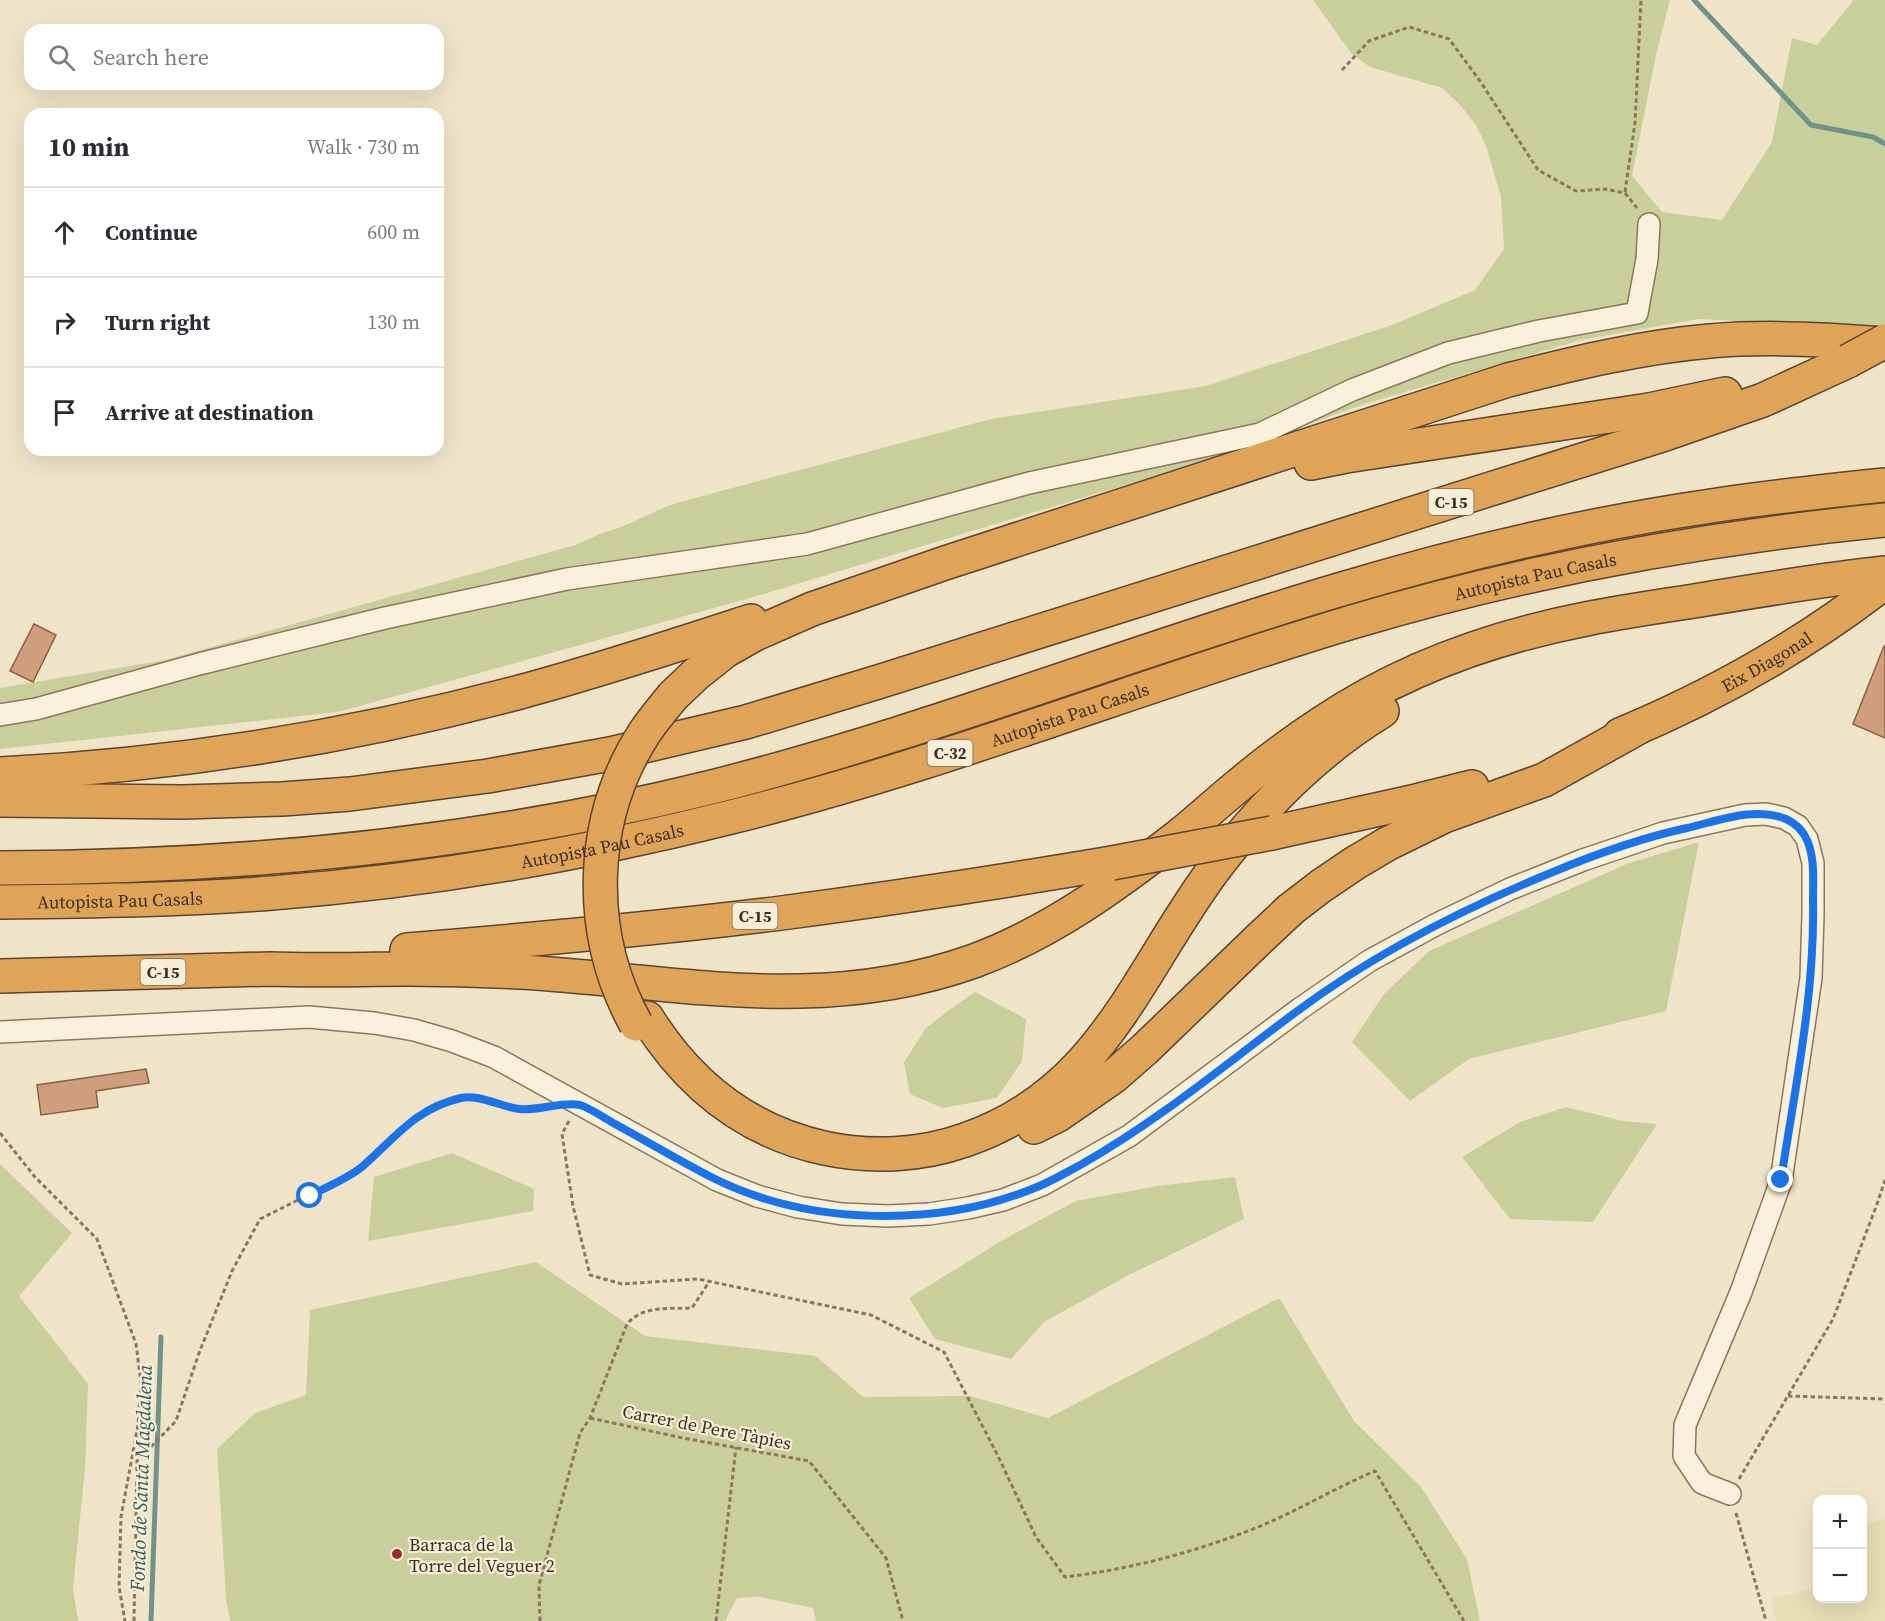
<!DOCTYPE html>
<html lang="en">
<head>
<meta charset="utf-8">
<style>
	:root { --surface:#fff; --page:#f2f2f3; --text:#2b2b33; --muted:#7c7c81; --line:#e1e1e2 }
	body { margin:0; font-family:"Source Serif 4",serif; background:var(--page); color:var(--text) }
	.controls { position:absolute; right:18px; bottom:18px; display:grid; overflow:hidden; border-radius:12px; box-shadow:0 6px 24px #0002 }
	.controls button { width:54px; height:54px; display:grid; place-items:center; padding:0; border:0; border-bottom:2px solid var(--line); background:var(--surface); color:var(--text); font:30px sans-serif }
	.stop { position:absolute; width:18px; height:18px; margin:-14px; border:4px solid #1a73e8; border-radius:50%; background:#fff }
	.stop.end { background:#1a73e8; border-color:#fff; box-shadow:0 2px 6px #0008 }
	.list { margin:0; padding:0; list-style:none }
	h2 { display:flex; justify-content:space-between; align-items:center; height:78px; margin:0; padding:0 24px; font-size:26px }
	h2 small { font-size:20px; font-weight:400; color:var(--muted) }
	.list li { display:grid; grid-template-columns:39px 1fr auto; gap:18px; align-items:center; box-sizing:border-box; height:90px; padding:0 24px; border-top:2px solid var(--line) }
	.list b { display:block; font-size:22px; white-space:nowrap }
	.list em { font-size:20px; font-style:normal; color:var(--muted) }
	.icon { flex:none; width:33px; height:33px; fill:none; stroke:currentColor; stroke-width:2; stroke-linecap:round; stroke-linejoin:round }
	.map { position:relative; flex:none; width:1885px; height:1621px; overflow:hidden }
	.search { position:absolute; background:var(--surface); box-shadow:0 6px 24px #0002; left:24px; top:24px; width:420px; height:66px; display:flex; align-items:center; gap:15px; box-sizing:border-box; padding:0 21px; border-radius:18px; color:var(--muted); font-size:22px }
	.panel { position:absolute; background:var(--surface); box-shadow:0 6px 24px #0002; left:24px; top:108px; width:420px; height:348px; border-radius:18px }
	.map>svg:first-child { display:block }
	.farmland { fill:#e6deb5 }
	.green { fill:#c9cf9b }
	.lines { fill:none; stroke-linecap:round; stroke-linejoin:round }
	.stream { stroke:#6f938a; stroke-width:5 }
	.building { fill:#cf9f7d; stroke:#8d5f41; stroke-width:1.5 }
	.street-casing { stroke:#8d765c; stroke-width:24 }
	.highway-casing { stroke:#5b4430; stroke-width:36 }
	.path { stroke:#8d765c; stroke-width:3; stroke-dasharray:4.5 3; stroke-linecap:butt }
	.street { stroke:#faf1dc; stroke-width:21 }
	.highway { stroke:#e0a458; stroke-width:33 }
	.highway-bridge-casing { stroke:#5b4430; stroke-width:36; stroke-linecap:butt }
	.highway-bridge { stroke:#e0a458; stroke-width:33 }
	.route { stroke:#1a73e8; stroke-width:8 }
	.poi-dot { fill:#9e2a2b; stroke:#f7eed8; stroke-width:2 }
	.labels { text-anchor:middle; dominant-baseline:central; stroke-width:4.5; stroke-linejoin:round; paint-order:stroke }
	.shield { fill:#f7eed8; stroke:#756857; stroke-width:1.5 }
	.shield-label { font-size:16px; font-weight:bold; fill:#3d2e20 }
	.street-label { font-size:18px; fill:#3d2e20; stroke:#f7eed8 }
	.poi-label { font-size:18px; fill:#3d2e20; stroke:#f7eed8; text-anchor:start }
	.water-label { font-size:20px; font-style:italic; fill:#2f5d5a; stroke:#f7eed8 }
</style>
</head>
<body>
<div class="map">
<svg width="1885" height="1621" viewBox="0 0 1885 1621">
	<rect width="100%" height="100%" fill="#f0e4c8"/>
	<polygon class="farmland" points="1885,1519 1885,1621 1776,1621 1771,1599 1817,1588 1818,1598 1862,1598 1863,1578 1866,1577 1863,1568 1863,1528 1879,1520"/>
	<g class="green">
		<polygon points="1313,0 1670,0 1656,55 1632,176 1662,212 1722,220 1772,142 1792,38 1817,45 1854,0 1885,0 1885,328 1699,319 1581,340 1368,403 1208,460 750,598 338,712 0,749 0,688 165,660 575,545 600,534 624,526 667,506 691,499 991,419 1206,386 1392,325 1475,290 1504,249 1501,197 1486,146 1476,125 1460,105 1442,88 1370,67 1351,53"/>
		<polygon points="1699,842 1666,1011 1469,1059 1410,1101 1352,1042 1384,994 1429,951 1629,863"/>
		<polygon points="975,992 1026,1019 1022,1061 997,1098 943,1108 910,1094 904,1062 926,1028 945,1013"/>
		<polygon points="1566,1107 1623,1121 1657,1124 1593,1222 1510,1219 1462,1157 1520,1122"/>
		<polygon points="452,1153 534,1189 533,1211 368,1241 374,1177"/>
		<polygon points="0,1164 72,1233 19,1296 88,1384 85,1469 73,1588 78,1621 0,1621"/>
		<polygon points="1235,1177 1244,1219 1127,1276 1044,1322 1011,1359 935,1339 909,1298 1006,1238 1076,1201 1157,1186"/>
		<polygon points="536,1262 645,1336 816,1356 863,1397 970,1396 1048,1418 1279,1298 1354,1421 1421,1487 1467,1559 1480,1621 816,1621 813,1608 759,1597 737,1598 725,1621 230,1621 226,1599 217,1449 255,1413 306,1395 310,1310"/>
	</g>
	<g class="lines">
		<g class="stream">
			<polyline points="1694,0 1811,125 1873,137 1885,144"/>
			<polyline points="151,1621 161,1337"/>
		</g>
	</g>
	<g class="building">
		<polygon points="34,624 56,635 33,682 10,671"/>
		<polygon points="1884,646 1885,646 1885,738 1853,724"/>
		<polygon points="146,1069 149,1083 96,1091 98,1107 41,1115 37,1085"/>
	</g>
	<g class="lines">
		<g class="street-casing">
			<g id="street">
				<polyline points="0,715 36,709 199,664 385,618 567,579 807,544 1029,483 1260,434 1352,390 1448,353 1539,331 1637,313 1647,259 1649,224"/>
				<polyline points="0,1032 309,1017 374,1023 414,1030 452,1041 494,1057 717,1180 757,1196 798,1207 842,1214 888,1216 929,1214 968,1208 1003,1200 1042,1185 1129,1136 1301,1008 1369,961 1437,924 1510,889 1583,860 1663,833 1745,815 1766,814 1784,818 1798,826 1807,839 1813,863 1813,914 1811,978 1781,1181 1741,1292 1685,1425 1684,1456 1702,1483 1730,1494"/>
			</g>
		</g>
		<g class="highway-casing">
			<g id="highway">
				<polyline points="1311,463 1346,456 1649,410 1725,394"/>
				<path d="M 673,696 L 695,675 L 725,651 L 755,634 L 812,609 L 945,563 L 1508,380 C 1575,363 1641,347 1710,341 C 1768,336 1825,339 1883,344"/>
				<path id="s1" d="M 1620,735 C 1714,696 1804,645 1885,582"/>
				<path d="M 0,774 C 176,765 351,737 520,692 C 598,671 674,646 751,621"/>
				<polyline points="0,800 183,802 282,799 350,794 488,776 610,754 746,722 878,682 1665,434 1763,400 1848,361"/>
				<polyline points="1272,833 1416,801 1472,787"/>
				<path d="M 0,868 C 241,867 478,845 712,787 C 926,733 1131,651 1342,589 C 1463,553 1587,524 1711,506 C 1769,497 1827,491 1885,485"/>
				<path id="s2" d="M 0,902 C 91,901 181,900 272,893 C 427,881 580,855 731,817 C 942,765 1144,684 1352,622 C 1526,570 1704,538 1885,520"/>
				<path d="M 407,950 C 530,940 652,929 774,914 C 887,899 1000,882 1112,863"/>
				<path d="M 0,976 L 270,969 C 316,971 362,969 408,969 C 445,969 483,970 520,972 C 677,981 820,1016 974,961 C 1050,933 1116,885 1180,835 C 1200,819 1219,801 1239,785 C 1265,763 1293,742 1322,723 C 1401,670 1493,637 1586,619 C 1620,612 1654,607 1688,602 C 1754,591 1819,580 1885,573"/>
				<path d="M 647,1018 C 689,1085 746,1131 824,1148 C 870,1158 920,1156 965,1140 C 1100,1094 1135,977 1212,872 C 1259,809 1315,752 1382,711"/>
				<polyline points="1034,1127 1058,1115 1113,1077 1145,1049 1259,939 1291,909 1321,886 1355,863 1387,844 1444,816 1544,780 1639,727"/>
			</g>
		</g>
		<g class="path">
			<polyline points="1342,70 1369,41 1409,27 1449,39 1480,81 1538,170 1576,191 1605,189 1625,193 1637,208"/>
			<polyline points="1625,192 1635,123 1641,0"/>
			<path d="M 569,1121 L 562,1134 L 573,1206 L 590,1275 L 622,1284 L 698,1279 L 871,1315 L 944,1352 L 998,1456 L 1036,1537 L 1065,1577 C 1132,1569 1200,1551 1263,1525 C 1301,1509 1337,1487 1375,1471 L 1464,1621"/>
			<polyline points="0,1133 35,1177 97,1239 136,1344 141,1383 138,1425 121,1517 119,1587 125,1621"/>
			<polyline points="1788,1396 1885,1399"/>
			<polyline points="590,1418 683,1438 809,1461 886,1558 903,1621"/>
			<polyline points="1739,1479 1833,1319 1876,1207 1885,1180"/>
			<polyline points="1736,1513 1766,1621"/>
			<polyline points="134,1621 137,1461 176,1421 199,1353 232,1271 260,1219 358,1170 421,1113 465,1096 521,1109 544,1108"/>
			<path d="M 540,1621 L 539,1585 L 580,1433 L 590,1418 L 627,1324 C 643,1305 668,1309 692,1308 L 709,1282"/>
			<polyline points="716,1621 736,1447"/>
		</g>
		<use href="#street" class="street"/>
		<use href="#highway" class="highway"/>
		<g class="highway-bridge-casing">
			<g id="highway-bridge">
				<polyline points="1848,361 1885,341"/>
				<polyline points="1112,863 1272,833"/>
				<path d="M 636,1024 C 586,934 588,819 645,732 C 653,720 663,708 673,696"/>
			</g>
		</g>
		<use href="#highway-bridge" class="highway-bridge"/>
	</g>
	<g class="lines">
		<path class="route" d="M 310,1196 C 327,1186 348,1179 363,1166 C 395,1138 416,1108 461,1098 C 479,1094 501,1107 520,1109 C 537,1111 564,1101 580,1105 C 590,1108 606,1119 615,1124 C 648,1142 680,1161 713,1178 C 809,1226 939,1228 1037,1187 C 1052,1181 1067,1172 1082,1164 C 1158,1121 1226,1064 1296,1012 C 1375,953 1462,909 1553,872 C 1596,854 1641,838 1687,828 C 1718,821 1755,806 1786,819 C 1795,823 1803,831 1807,840 C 1815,858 1813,880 1813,900 C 1815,994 1795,1088 1781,1180"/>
	</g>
	<circle class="poi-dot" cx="397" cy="1554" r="6"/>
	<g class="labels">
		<g class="shield">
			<rect x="1428.5" y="489" width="45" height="26" rx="4.5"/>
			<rect x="927.5" y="740" width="45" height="26" rx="4.5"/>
			<rect x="732.5" y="903" width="45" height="26" rx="4.5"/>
			<rect x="140.5" y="959" width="45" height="26" rx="4.5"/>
		</g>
		<g class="shield-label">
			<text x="1451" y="502">C-15</text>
			<text x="950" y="753">C-32</text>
			<text x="755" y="916">C-15</text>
			<text x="163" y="972">C-15</text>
		</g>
		<g class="street-label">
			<text stroke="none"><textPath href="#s2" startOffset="1578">Autopista Pau Casals</textPath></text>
			<text stroke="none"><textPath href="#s1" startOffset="164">Eix Diagonal</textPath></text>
			<text stroke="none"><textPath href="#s2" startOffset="1092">Autopista Pau Casals</textPath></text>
			<text stroke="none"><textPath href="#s2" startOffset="606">Autopista Pau Casals</textPath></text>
			<text stroke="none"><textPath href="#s2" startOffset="120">Autopista Pau Casals</textPath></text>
			<text transform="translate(707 1427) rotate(11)">Carrer de Pere Tàpies</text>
		</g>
		<g class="poi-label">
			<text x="409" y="1544">Barraca de la<tspan x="409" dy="21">Torre del Veguer 2</tspan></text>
		</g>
		<g class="water-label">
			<text transform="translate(141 1478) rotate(-88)">Fondo de Santa Magdalena</text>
		</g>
	</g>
</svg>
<div class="controls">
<button>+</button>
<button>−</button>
</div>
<div class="stop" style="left:310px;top:1196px"></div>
<div class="stop end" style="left:1781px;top:1180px"></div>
<div class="search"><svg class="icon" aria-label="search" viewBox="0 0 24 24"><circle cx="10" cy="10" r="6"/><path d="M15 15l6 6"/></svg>Search here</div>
<section class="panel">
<h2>10 min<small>Walk · 730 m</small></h2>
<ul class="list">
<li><svg class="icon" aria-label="ahead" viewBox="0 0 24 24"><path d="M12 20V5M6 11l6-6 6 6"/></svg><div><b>Continue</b></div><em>600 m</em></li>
<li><svg class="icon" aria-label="right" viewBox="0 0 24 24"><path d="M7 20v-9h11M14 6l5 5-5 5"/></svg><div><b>Turn right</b></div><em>130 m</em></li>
<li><svg class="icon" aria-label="arrive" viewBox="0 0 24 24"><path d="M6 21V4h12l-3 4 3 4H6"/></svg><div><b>Arrive at destination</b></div></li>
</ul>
</section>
</div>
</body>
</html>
